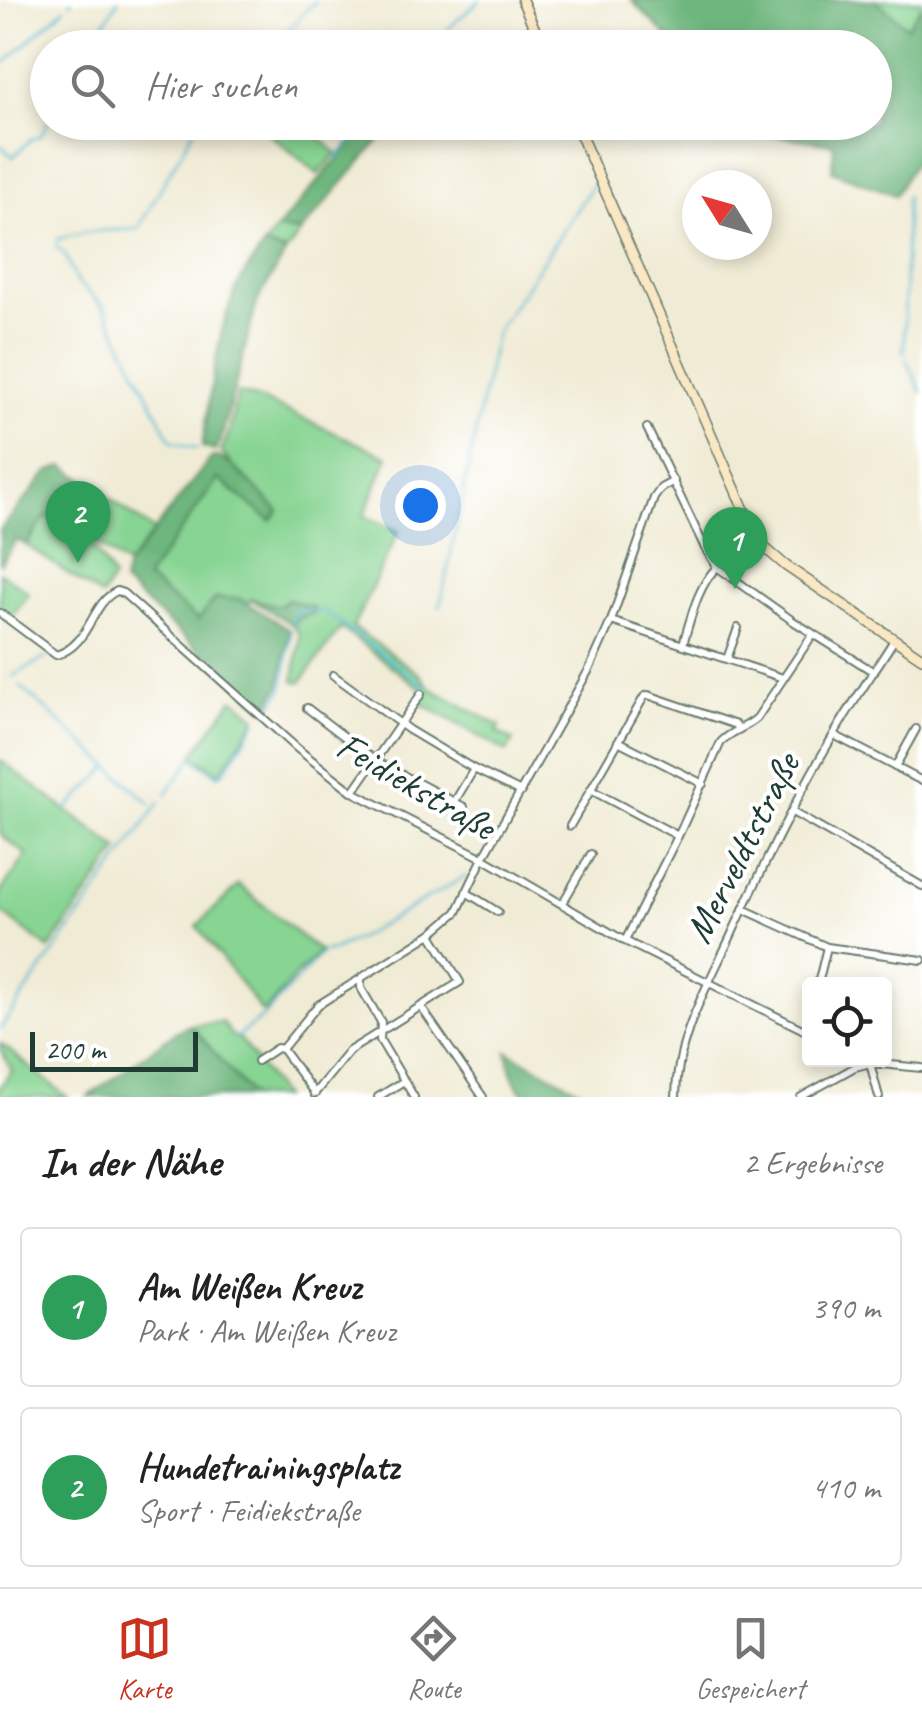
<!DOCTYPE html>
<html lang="de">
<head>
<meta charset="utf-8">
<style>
	:root { --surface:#fff; --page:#f6f6f6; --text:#222; --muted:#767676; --line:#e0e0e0; --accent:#c8321e }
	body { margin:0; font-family:Caveat,sans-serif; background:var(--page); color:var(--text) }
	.controls { position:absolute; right:30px; bottom:30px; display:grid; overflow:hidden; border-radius:10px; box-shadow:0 5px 15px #0003 }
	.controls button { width:90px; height:90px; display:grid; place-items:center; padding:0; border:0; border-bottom:2px solid var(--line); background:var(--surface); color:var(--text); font:50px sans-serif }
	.compass { position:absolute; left:682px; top:170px; width:90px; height:90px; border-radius:50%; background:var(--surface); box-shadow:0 5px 15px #0003; rotate:307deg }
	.scale { position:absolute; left:30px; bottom:25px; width:168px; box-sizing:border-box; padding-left:10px; border:5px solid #1f3d34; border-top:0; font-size:28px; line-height:35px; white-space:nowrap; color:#1f3d34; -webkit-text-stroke:8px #fff; paint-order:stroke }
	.you { position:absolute; left:420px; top:505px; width:35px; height:35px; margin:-25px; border:8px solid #fff; border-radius:50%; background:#1a73e8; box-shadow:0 0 0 15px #1a73e833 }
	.badge { display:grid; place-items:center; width:65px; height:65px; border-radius:50%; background:var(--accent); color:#fff; font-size:32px; font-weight:700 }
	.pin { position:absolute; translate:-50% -82px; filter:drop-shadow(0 2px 5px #0008) }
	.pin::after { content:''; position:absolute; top:52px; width:35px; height:30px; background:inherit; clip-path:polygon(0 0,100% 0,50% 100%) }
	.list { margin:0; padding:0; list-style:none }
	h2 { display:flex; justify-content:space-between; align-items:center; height:130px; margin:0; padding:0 40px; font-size:42px }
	h2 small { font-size:32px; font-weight:400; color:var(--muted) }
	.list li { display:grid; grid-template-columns:65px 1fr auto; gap:30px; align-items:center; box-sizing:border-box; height:160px; margin:0 20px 20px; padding:0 20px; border:2px solid var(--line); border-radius:10px }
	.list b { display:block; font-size:38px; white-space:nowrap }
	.list p { margin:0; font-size:32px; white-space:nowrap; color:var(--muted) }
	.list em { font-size:32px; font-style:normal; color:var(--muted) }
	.icon { flex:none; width:55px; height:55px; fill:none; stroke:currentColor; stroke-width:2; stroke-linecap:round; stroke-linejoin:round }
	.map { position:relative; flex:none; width:922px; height:1097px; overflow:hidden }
	.search { position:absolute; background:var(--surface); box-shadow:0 5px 15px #0003; left:30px; right:30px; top:30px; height:110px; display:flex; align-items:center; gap:25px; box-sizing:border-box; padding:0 35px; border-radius:55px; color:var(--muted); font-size:38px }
	.sheet { height:490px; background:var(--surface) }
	nav { display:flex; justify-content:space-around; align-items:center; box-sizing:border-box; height:140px; border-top:2px solid var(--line); background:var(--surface); font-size:28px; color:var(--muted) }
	nav a { display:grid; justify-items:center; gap:5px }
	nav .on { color:var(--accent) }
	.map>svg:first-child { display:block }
	.green { fill:#87d493; stroke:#538864; stroke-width:2.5 }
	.forest { fill:#6db67d; stroke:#467a58; stroke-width:2.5 }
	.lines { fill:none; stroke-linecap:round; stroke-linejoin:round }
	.stream { stroke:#54b7d2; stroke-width:2.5 }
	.street-casing { stroke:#687a6c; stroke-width:10 }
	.secondary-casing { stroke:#687a6c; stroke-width:12 }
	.street { stroke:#fff; stroke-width:6 }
	.secondary { stroke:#fae7c3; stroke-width:9 }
	.labels { text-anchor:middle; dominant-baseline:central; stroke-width:8; stroke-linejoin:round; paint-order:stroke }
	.street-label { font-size:40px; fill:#1f3d34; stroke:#fff }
</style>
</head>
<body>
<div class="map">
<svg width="922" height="1097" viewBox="0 0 922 1097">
	<rect width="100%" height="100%" fill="#fff"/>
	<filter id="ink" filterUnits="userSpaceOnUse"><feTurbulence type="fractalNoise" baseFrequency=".01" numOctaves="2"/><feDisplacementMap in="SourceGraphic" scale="20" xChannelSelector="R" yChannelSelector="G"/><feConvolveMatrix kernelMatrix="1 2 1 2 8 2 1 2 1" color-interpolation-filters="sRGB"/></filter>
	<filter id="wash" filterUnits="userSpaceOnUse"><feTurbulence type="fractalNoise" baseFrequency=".0048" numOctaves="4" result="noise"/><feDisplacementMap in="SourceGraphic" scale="40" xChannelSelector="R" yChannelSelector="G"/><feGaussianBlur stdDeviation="2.25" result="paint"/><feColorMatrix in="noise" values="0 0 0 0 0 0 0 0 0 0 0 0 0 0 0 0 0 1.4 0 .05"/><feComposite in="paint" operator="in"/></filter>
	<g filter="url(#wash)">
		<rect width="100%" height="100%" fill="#f0ebd4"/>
		<g class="green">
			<polygon points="875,0 922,0 922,5 907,27"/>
			<polygon points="256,123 302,123 337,153 318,174"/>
			<polygon points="277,229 301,232 286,252 264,246"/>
			<polygon points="238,393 262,400 388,457 364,516 399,531 353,627 419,674 430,688 500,726 497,732 513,741 507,752 421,703 426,694 422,689 341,628 301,682 294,681 300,635 293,625 297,619 314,613 312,608 279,606 251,599 247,604 239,599 199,621 146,578 218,478 270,520 278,511 230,463 221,451 228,436"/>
			<polygon points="83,479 154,531 127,566 57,516"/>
			<polygon points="47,515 95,549 113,578 102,597 26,545"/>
			<polygon points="0,572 29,593 11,618 0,610"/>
			<polygon points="232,700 236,700 257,718 221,771 217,772 193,755"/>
			<polygon points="0,760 119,850 49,949 0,911 0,893 27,855 0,834"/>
			<polygon points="239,885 320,952 295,976 266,1011 262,1012 197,926"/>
			<polygon points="222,1022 232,1036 240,1039 282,1097 252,1097 191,1025"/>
			<polygon points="0,1043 67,1097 0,1097 0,1087 12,1071 0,1048"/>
		</g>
		<g class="forest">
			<polygon points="631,0 875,0 907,27 922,5 922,150 895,195 832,171 834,144 703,125 703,123 874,122 874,48 676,47 674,43"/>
			<polygon points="369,122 394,123 301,232 277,229"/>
			<path d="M 264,246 L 286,252 L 257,302 L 221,439 L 215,451 L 202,447 C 210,400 216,334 235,292 C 242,275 253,261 264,246 Z"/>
			<polygon points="218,457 230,463 279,511 271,521 218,479 146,578 198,620 216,598 240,599 290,630 280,686 265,709 123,583 127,566 211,458"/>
			<polygon points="64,466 83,479 54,520 46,516 26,545 17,540 0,564 0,530 48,472"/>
			<polygon points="251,599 279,606 288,599 313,608 314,613 297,619 293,625"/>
			<polygon points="191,1025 252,1097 88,1097 177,1031"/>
			<path d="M 507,1051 L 593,1097 L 527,1097 C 514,1085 510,1067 507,1051 Z"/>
		</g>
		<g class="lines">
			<g class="stream">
				<polyline points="70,2 72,0"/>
				<polyline points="104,24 118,0"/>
				<polyline points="90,48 98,34"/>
				<polyline points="272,48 316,0"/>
				<polyline points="433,48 453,24 480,0"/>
				<polyline points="0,67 65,8"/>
				<polyline points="0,145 13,157 31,139 41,136 48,122"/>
				<polyline points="337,158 368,122"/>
				<path d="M 57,240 C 82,229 112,231 138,229 L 198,122"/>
				<polyline points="55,245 65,255 76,281 104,307 170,438 174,442 197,449"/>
				<polyline points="904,352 906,196"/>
				<polyline points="906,359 922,392"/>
				<polyline points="440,607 496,332 594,183"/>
				<polyline points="292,623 296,611 325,612 428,688"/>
				<polyline points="13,676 47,657"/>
				<polyline points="20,686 151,804"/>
				<polyline points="269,709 283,688 291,633"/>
				<polyline points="166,794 192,758 218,775 223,773 257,721"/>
				<polyline points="67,809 109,767"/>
				<polyline points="0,1029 160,802"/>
				<polyline points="235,1038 262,1018 322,952 333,950 362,936 466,876"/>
			</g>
		</g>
	</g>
	<g filter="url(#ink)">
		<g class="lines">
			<g class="street-casing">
				<g id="street">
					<polyline points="647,428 705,548 717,567 793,621 874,672"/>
					<path d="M 0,613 L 56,655 C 91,645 90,603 117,591 L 123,593 L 299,750 L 353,792 L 483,858 L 625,941 L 810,1033"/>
					<polyline points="611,621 783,678"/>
					<path d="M 683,644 C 691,618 697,587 717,567"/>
					<polyline points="727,659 738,628"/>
					<polyline points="333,675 409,730 474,769 521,792"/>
					<polyline points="307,708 376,761 464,807"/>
					<polyline points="834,735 922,781"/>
					<polyline points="618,741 703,784"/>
					<polyline points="895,767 916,729"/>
					<polyline points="591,790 678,836"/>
					<polyline points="353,792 421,694"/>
					<polyline points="455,801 474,769"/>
					<polyline points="792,812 922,886"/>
					<polyline points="570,826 644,697 648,695 736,725 739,729"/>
					<polyline points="466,892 498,912"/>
					<polyline points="562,904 591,854"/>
					<polyline points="743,909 827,947 922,960"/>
					<path d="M 625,941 L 681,830 L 721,742 C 731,731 746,728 757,718 L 813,634"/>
					<polyline points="818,984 827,947"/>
					<polyline points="421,1007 483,1097"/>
					<polyline points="862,1060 870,1063 879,1097"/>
					<polyline points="257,1061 277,1048 282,1049"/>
					<polyline points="314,1094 349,1051 460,982 431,934"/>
					<polyline points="315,1094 282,1049 318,1005 360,979"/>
					<polyline points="378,1097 404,1081"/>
					<polyline points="414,1097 380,1040 381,1022 361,988 361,978 431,934 457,912 483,858 590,668 611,621 654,498 661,488 674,481"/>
					<path d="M 676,1097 C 676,1039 705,991 729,940 C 761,871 794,801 833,736 C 852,703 874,672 894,640"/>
					<polyline points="801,1097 855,1067 870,1063 922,1068"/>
				</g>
			</g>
			<g class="secondary-casing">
				<g id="secondary">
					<polyline points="522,0 543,48"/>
					<polyline points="575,122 756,537 765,548 786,566 922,658"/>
				</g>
			</g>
			<use href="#street" class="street"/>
			<use href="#secondary" class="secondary"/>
		</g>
	</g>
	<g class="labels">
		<g class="street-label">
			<text transform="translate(416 786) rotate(30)">Feidiekstraße</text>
			<text transform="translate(742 848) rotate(-63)">Merveldtstraße</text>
		</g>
	</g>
</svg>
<div class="controls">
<button><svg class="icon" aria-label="locate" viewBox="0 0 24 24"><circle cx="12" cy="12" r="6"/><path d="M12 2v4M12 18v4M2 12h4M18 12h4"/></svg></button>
</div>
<svg class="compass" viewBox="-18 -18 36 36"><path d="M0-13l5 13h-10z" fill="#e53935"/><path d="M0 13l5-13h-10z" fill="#767676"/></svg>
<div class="scale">200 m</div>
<div class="you"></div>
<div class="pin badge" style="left:735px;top:589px;background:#2e9e5b">1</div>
<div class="pin badge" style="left:78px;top:563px;background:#2e9e5b">2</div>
<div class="search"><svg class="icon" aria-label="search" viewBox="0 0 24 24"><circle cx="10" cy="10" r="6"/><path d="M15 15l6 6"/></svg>Hier suchen</div>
</div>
<section class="sheet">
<h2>In der Nähe<small>2 Ergebnisse</small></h2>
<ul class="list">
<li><span class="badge" style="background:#2e9e5b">1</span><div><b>Am Weißen Kreuz</b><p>Park · Am Weißen Kreuz</p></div><em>390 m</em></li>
<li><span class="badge" style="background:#2e9e5b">2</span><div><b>Hundetrainingsplatz</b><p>Sport · Feidiekstraße</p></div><em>410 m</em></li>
</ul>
</section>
<nav>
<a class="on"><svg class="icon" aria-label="map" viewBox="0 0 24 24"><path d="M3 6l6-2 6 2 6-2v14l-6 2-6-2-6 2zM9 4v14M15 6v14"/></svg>Karte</a>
<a><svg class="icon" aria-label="directions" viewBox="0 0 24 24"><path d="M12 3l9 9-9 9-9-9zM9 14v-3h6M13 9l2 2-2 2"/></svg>Route</a>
<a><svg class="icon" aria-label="saved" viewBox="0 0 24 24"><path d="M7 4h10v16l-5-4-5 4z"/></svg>Gespeichert</a>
</nav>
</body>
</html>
